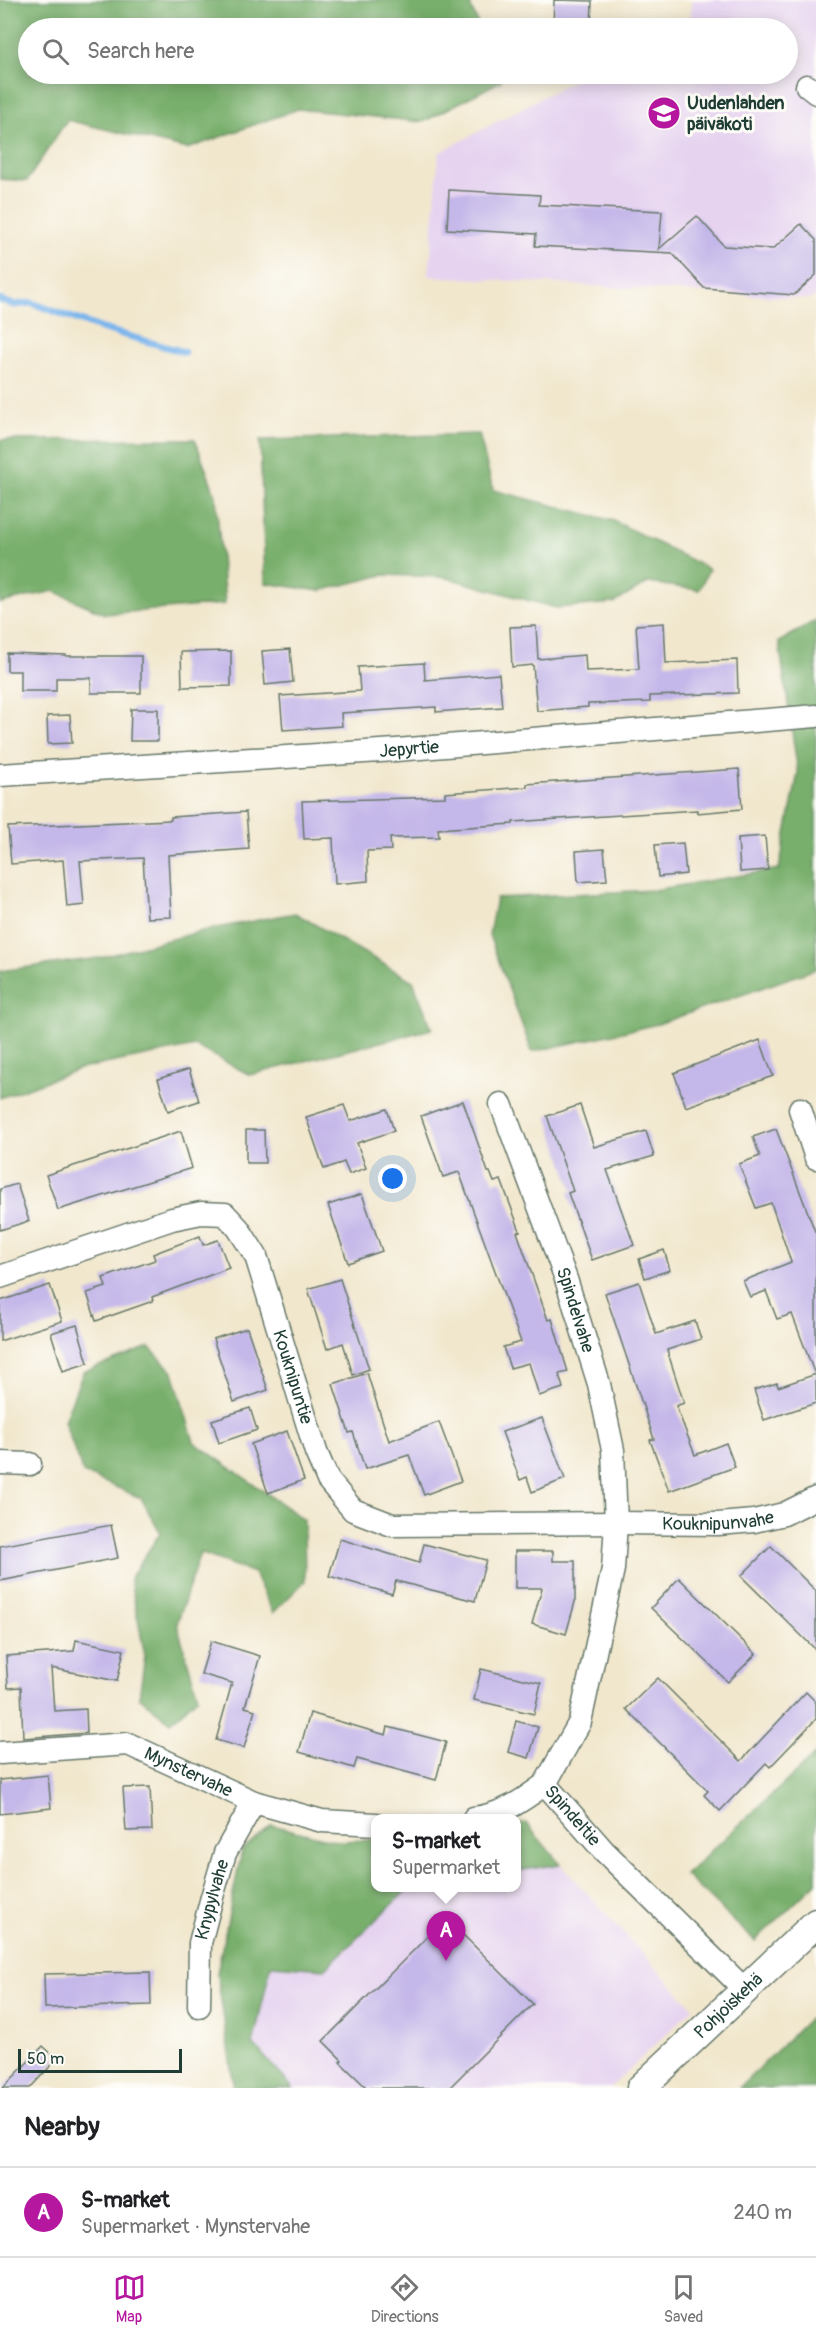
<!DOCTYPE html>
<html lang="en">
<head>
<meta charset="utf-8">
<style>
	:root { --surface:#fff; --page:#f6f6f6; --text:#202124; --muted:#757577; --line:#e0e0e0; --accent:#b5179e }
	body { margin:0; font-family:Pangolin,sans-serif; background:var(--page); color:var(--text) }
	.scale { position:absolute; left:18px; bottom:15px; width:164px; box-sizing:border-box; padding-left:6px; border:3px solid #1f3d34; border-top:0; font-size:16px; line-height:21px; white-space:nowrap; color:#1f3d34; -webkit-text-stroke:4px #fdfcf7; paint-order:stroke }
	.you { position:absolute; left:393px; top:1179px; width:21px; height:21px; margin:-15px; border:4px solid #fff; border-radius:50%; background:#1a73e8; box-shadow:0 0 0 9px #1a73e833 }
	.badge { display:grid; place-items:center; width:39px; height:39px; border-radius:50%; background:var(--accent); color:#fff; font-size:20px; font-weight:700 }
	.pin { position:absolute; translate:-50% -50px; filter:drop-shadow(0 2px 3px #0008) }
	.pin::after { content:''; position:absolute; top:32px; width:21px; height:18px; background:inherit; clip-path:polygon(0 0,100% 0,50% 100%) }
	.popup { position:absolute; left:371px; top:1814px; width:150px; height:78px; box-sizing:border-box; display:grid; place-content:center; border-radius:12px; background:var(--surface); filter:drop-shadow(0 2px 4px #0005); font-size:20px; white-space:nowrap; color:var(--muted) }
	.popup b { font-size:22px; color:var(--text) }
	.popup::after { content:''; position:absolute; left:50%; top:100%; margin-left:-12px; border:12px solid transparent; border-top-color:var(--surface) }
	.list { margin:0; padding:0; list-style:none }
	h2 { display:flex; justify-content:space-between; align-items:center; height:78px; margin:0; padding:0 24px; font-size:26px }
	h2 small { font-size:20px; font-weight:400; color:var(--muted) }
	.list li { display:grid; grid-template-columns:39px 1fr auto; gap:18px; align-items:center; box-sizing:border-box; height:90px; padding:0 24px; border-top:2px solid var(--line) }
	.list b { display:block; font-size:22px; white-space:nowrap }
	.list p { margin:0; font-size:20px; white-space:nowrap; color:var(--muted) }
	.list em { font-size:20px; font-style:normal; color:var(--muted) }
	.icon { flex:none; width:33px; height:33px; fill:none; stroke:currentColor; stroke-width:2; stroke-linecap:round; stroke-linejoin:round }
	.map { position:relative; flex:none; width:816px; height:2088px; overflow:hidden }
	.search { position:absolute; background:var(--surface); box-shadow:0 3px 15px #0003; left:18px; right:18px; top:18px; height:66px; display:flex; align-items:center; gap:15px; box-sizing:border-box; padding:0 21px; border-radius:33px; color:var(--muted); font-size:22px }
	.sheet { height:168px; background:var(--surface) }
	nav { display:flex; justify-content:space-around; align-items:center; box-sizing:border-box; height:84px; border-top:2px solid var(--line); background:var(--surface); font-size:16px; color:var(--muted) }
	nav a { display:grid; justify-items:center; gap:3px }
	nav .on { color:var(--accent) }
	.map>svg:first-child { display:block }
	.built { fill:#e6d3f0 }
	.forest { fill:#78af6c; stroke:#4c7650; stroke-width:1.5 }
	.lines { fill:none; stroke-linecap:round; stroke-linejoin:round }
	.stream { stroke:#7ab5ec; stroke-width:7 }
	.building { fill:#c4b7e9 }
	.minor-casing { stroke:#68786a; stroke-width:25 }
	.major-casing { stroke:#68786a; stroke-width:31 }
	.minor { stroke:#fff; stroke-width:22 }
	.major { stroke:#fff; stroke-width:28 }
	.labels { text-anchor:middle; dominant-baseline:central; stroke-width:6; stroke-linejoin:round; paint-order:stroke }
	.poi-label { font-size:18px; font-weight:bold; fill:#1f3d34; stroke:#fdfcf7; text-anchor:start }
	.street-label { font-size:18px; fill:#1f3d34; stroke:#fdfcf7 }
</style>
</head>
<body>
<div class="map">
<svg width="816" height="2088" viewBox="0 0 816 2088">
	<rect width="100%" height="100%" fill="#fdfcf7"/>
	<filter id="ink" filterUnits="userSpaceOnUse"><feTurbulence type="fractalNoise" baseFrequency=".0167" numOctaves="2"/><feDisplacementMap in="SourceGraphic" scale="12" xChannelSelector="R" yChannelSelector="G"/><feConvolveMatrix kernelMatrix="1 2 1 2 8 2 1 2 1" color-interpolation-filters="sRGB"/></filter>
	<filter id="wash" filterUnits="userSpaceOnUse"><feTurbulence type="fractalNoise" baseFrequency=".008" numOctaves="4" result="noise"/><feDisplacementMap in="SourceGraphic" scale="24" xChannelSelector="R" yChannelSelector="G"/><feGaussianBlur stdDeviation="1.35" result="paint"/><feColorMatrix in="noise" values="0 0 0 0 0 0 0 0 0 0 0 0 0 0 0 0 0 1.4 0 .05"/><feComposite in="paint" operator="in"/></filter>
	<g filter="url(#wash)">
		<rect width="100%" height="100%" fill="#f1e7cd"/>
		<g class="built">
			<polygon points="692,0 816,0 816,295 811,299 429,276 439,153 585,74 788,74 788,28 690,28"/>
			<polygon points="560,1864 693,2008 610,2088 293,2088 253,2045 271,1965 325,1969 406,1891 425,1888 516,1888 517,1871"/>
		</g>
		<g class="forest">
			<polygon points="0,0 468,0 480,28 28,28 28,74 498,74 501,81 423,122 298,109 187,149 67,120 27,181 0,179"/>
			<polygon points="479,434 493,490 614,521 709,569 699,590 648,583 614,603 556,608 444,577 383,575 320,591 265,583 260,440"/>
			<polygon points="195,439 216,497 225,604 105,614 54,591 0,603 0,440"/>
			<polygon points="816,620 816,969 658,1024 532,1052 489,935 496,898 654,890 779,869 798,773 779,642"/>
			<polygon points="295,913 413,981 432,1029 250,1075 195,1046 80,1069 0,1098 0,971 99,958 206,930"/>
			<polygon points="149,1347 173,1372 194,1442 304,1520 305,1581 273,1613 254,1573 200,1553 177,1624 198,1697 171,1722 139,1697 145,1656 130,1579 160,1533 141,1498 83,1473 64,1421 83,1372"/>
			<polygon points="816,1754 816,1883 755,1941 685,1875"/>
			<polygon points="526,1823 560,1864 517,1871 517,1825"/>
			<polygon points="272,1825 335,1841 375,1840 376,1888 425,1888 406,1891 325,1969 271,1965 253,2044 293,2088 234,2088 217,1973 242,1850"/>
			<polygon points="816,2012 816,2088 739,2088"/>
		</g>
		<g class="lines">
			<polyline class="stream" points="0,300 14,305 32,303 100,328 184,352"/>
		</g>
		<g id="blocks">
			<g class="building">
				<polygon points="554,0 592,1 591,28 553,28"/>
				<polygon points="449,190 540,195 539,205 662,211 659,249 697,216 724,246 773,249 801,224 816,240 816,275 794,295 704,288 672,253 535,246 536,234 447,229"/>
				<polygon points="664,623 666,663 737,660 738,693 650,696 650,702 588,704 588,707 537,711 533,665 512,667 510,627 536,626 538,659 585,655 586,671 639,669 636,625"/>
				<polygon points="290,649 293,682 265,685 262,651"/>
				<polygon points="231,651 231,686 182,687 181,652"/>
				<polygon points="7,653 66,655 66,656 141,656 141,693 91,693 91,678 56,678 56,691 20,691 20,671 7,671"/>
				<polygon points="424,663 425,680 499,674 502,707 436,712 436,707 341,713 342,726 283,730 280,696 360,691 358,667"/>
				<polygon points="131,709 158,709 158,741 130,741"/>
				<polygon points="70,715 72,743 48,744 47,716"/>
				<polygon points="739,769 742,809 697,813 697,810 513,822 513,824 438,829 439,837 390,838 391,850 367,851 368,881 335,884 333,838 304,839 302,801 445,797 445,793 527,787 527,784"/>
				<polygon points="246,812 249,849 168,855 171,917 147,918 143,858 80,861 84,905 67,907 63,860 11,864 8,827 171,820 171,817"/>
				<polygon points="765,836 768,870 740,872 738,838"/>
				<polygon points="683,843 686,874 658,877 655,845"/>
				<polygon points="604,849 607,880 578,882 576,851"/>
				<polygon points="760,1040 773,1076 686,1107 674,1073"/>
				<polygon points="189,1069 199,1101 168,1111 158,1079"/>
				<polygon points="463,1101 488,1172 490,1172 494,1182 501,1180 520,1231 517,1232 548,1320 552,1319 568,1372 559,1374 563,1388 539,1396 529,1363 510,1368 503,1347 521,1342 459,1172 443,1177 421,1116"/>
				<polygon points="344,1105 350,1121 387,1109 394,1131 357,1143 366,1168 349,1174 344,1162 324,1169 306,1117"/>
				<polygon points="580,1105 594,1147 646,1131 654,1156 607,1170 634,1245 592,1260 568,1193 573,1191 547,1116"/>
				<polygon points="776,1129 816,1234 816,1372 814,1372 792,1314 777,1319 766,1291 750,1297 743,1281 791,1262 771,1203 756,1208 739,1164 760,1156 753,1137"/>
				<polygon points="246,1130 264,1130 265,1163 246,1163"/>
				<polygon points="181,1131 192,1168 58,1210 46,1175"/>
				<polygon points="17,1184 29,1221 0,1230 0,1189"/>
				<polygon points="362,1194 382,1251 348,1263 328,1205"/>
				<polygon points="200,1236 203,1245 218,1240 229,1268 152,1297 153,1301 96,1321 87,1293 106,1287 103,1278 155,1260 153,1254"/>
				<polygon points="664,1250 670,1270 645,1278 639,1259"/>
				<polygon points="340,1279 369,1369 353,1375 343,1343 327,1349 308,1289"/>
				<polygon points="639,1282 656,1334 695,1321 701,1339 667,1350 684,1403 676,1406 695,1455 726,1443 735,1467 669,1491 650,1440 654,1439 605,1293"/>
				<polygon points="50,1285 62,1321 0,1341 0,1301"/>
				<polygon points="77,1325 88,1363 63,1371 51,1333"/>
				<polygon points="247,1328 268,1390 234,1402 213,1339"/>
				<polygon points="367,1373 389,1441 439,1422 461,1481 424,1495 409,1455 365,1469 353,1432 349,1433 333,1384"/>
				<polygon points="816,1374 816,1403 764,1420 754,1390 777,1383 778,1387"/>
				<polygon points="250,1408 257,1430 219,1443 212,1420"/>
				<polygon points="542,1418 565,1479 532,1492 527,1477 520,1480 502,1432"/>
				<polygon points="287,1431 304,1480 268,1493 251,1444"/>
				<polygon points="111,1525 118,1558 0,1581 0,1546"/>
				<polygon points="340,1539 419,1563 424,1544 486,1560 475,1601 396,1581 392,1594 329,1576"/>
				<polygon points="771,1546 816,1591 816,1650 741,1576"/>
				<polygon points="515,1551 553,1551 553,1561 575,1561 575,1602 566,1634 532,1624 542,1588 515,1588"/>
				<polygon points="679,1578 756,1654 728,1682 651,1608"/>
				<polygon points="76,1640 124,1650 117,1681 51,1668 54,1711 86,1709 87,1733 23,1738 21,1687 8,1688 6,1656 74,1651"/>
				<polygon points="211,1641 260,1656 245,1707 255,1710 244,1748 216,1740 232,1683 201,1674"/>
				<polygon points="481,1669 541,1683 534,1714 474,1700"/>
				<polygon points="658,1678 741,1761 806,1692 816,1702 816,1719 770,1767 766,1763 720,1811 704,1795 708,1791 626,1709"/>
				<polygon points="310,1713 386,1735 388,1727 446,1742 436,1780 357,1759 354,1768 299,1752"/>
				<polygon points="516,1721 538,1727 529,1758 508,1752"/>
				<polygon points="48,1775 51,1808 0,1814 0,1780"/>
				<polygon points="150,1787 152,1830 126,1831 123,1788"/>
				<polygon points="446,1918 533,2004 449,2088 367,2088 340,2062 342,2060 323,2041"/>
				<polygon points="150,1972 151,2005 45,2008 44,1974"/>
				<polygon points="43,2046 57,2059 30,2088 3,2088"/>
			</g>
		</g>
	</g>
	<g filter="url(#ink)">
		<use href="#blocks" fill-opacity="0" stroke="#68786a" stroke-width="1.5"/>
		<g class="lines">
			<g class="minor-casing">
				<g id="minor">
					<polyline points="807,86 816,93"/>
					<path id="s1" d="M 0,775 L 396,750 L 816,716"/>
					<path id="s2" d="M 501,1104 L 566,1279 L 599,1384 L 613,1450 L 616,1523 L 613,1569 L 580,1722 L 545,1784 L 604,1851 L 745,1990"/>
					<polyline points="800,1109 816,1158"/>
					<path id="s3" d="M 0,1277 L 172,1219 L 201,1213 L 225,1214 L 238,1228 L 256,1256 L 316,1452 L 328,1480 L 353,1510 L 392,1525 L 616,1523 L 718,1524 L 754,1521 L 784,1514 L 816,1498"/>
					<polyline points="0,1463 30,1464"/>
					<path id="s4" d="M 0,1753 L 128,1744 L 254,1802 L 322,1821 L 376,1824"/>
					<path d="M 474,1818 C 504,1814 522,1801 545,1784"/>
					<path id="s5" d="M 199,2006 L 200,1943 L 212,1897 L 225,1853 L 254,1802"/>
				</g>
			</g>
			<g class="major-casing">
				<g id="major">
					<path id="s6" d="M 641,2088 L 816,1923"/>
				</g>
			</g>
			<use href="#minor" class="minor"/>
			<use href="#major" class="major"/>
		</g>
	</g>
	<defs>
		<g id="school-disc" transform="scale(1.725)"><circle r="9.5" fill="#b5179e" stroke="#fdfcf7"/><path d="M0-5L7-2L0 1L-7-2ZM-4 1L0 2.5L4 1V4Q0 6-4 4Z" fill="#fff"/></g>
	</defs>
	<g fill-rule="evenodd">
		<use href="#school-disc" x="664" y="113"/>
	</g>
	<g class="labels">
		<g class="poi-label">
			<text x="687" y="103">Uudenlahden<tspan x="687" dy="21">päiväkoti</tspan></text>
		</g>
		<g class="street-label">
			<text stroke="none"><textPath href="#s1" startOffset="410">Jepyrtie</textPath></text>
			<text stroke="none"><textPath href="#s2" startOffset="219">Spindelvahe</textPath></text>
			<text stroke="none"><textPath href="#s3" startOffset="414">Kouknipuntie</textPath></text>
			<text stroke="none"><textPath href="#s3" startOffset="930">Kouknipunvahe</textPath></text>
			<text stroke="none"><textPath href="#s4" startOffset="195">Mynstervahe</textPath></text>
			<text stroke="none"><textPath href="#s2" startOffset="753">Spindeltie</textPath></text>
			<text stroke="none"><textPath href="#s5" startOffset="108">Knypylvahe</textPath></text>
			<text stroke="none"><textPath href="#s6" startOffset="120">Pohjoiskehä</textPath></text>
		</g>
	</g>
</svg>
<div class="scale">50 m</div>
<div class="you"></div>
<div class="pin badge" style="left:446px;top:1961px">A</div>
<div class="popup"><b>S-market</b>Supermarket</div>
<div class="search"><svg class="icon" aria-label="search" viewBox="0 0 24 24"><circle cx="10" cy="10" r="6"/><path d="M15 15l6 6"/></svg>Search here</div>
</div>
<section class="sheet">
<h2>Nearby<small></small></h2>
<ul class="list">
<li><span class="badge">A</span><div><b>S-market</b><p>Supermarket · Mynstervahe</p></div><em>240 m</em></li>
</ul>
</section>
<nav>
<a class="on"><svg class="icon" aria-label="map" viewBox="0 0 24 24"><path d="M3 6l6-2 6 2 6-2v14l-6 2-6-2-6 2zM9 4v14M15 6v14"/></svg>Map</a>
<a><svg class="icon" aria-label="directions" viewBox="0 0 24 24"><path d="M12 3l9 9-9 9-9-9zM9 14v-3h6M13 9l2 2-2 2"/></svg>Directions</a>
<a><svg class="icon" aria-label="saved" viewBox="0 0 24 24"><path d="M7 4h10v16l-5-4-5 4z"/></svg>Saved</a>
</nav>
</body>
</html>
